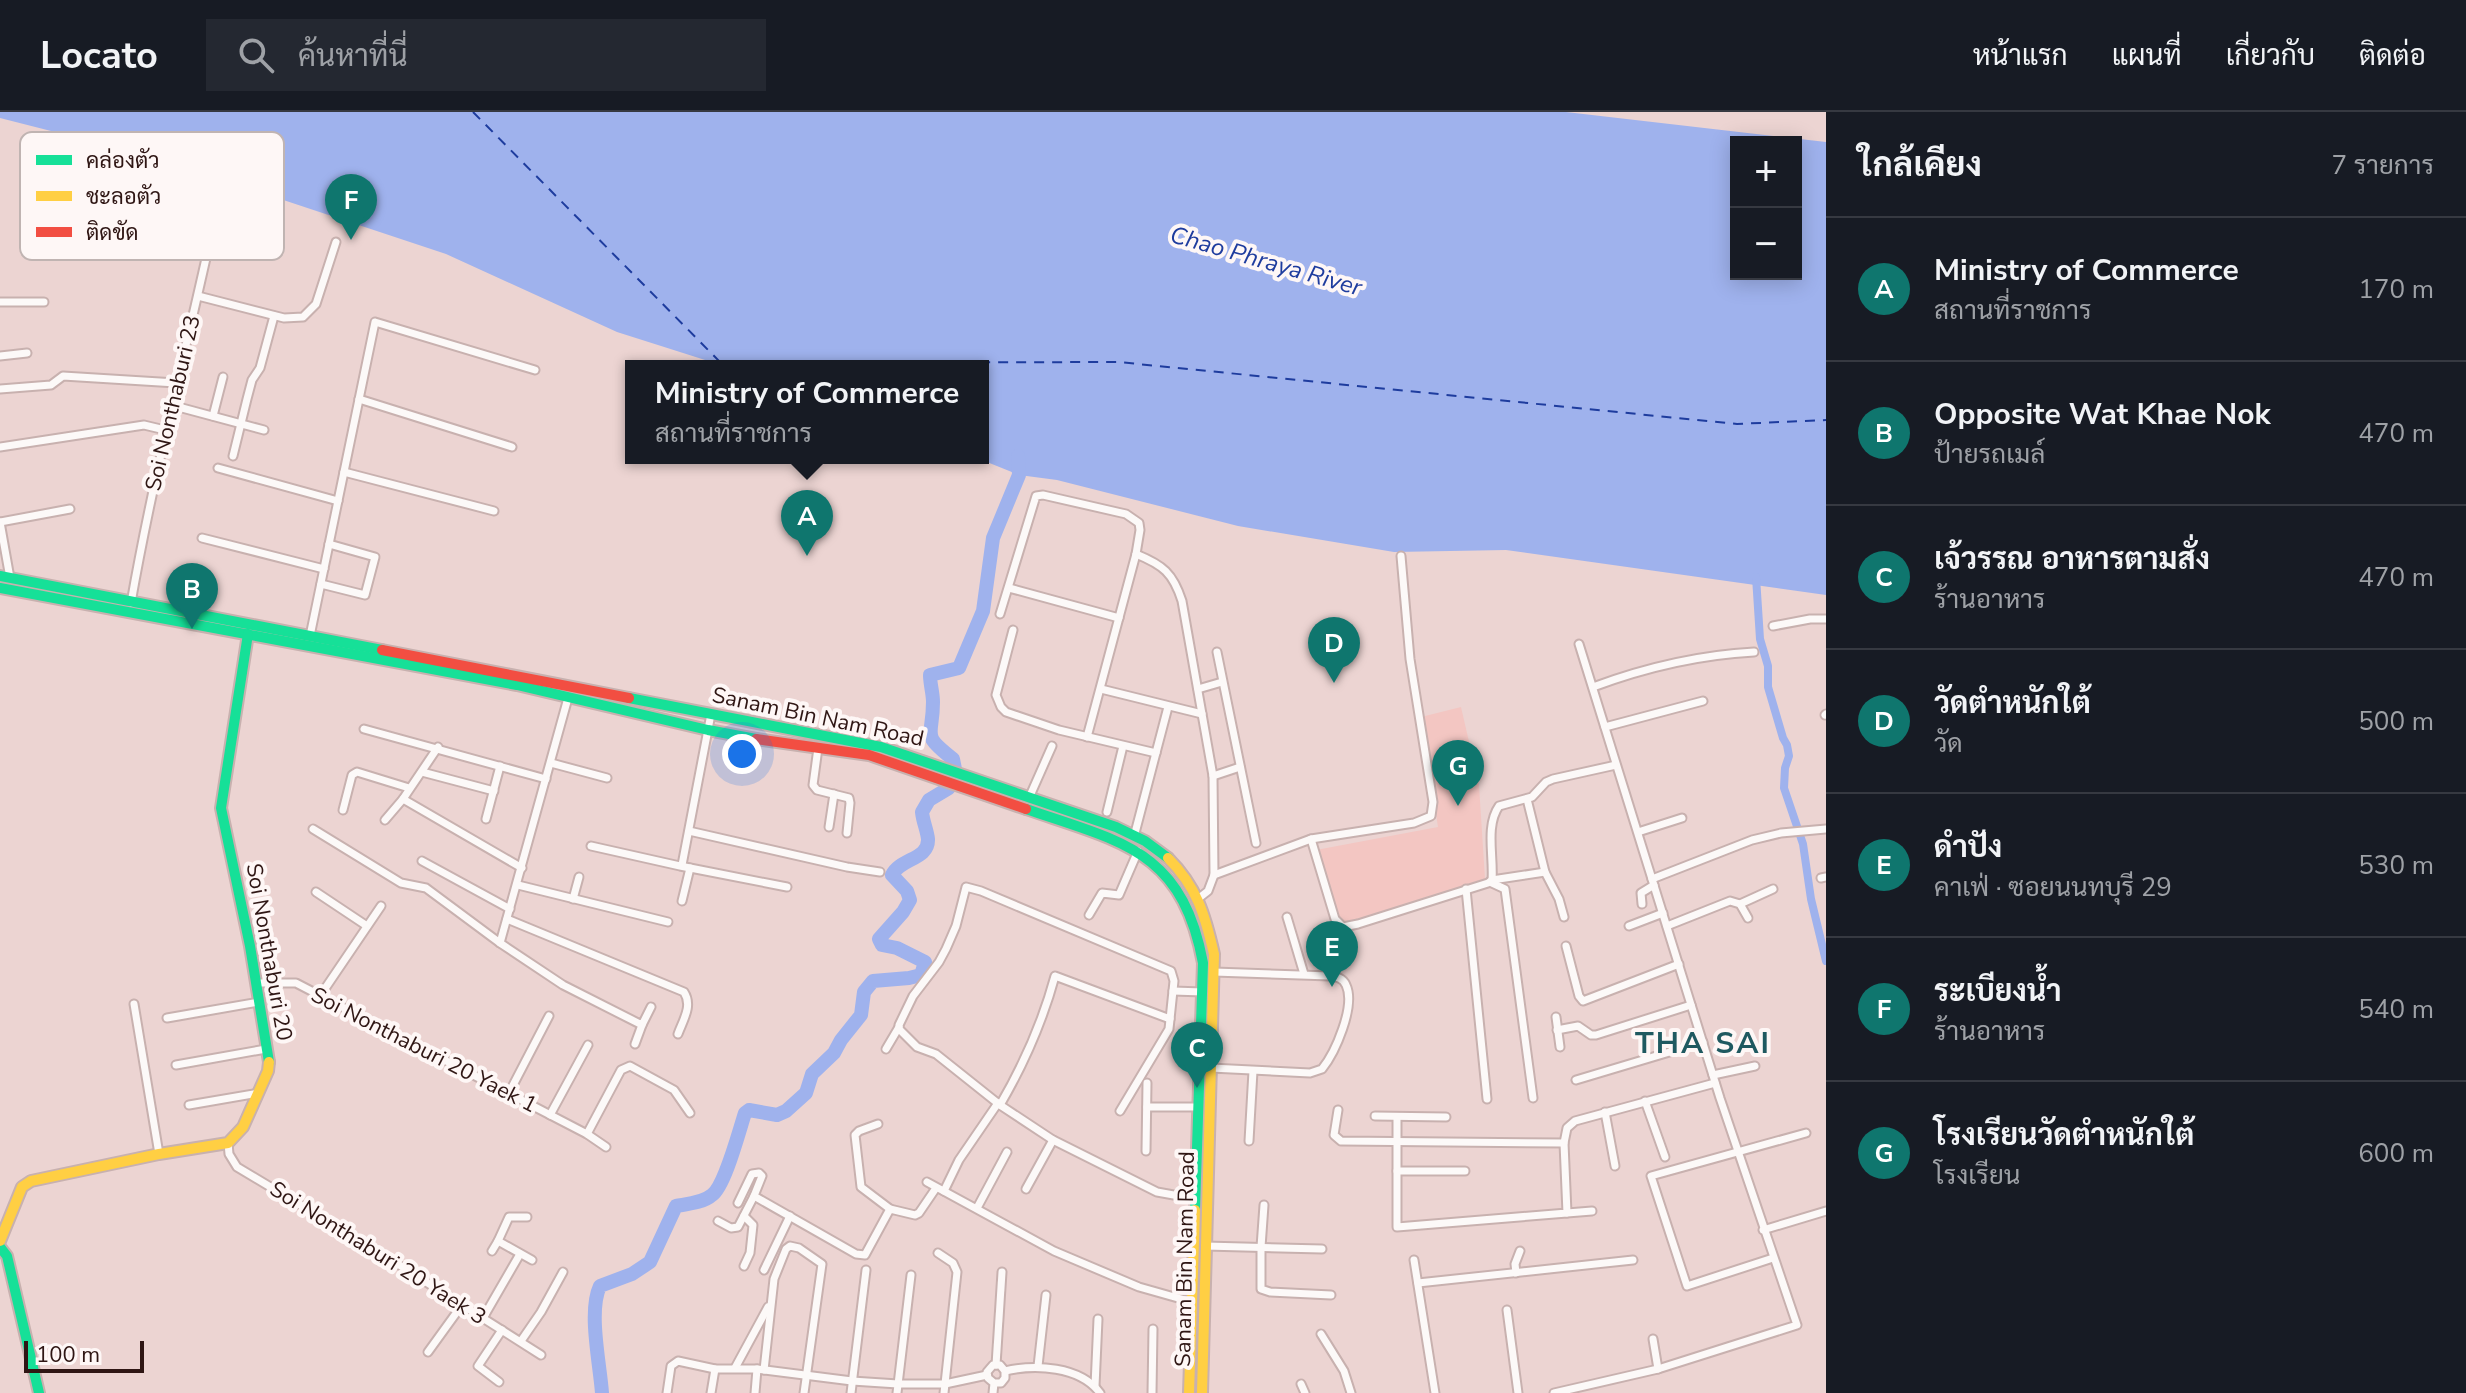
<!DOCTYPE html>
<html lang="th">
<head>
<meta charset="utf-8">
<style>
	:root { --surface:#171b24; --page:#242831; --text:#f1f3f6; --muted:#9ea1a6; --line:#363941; --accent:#0f766e }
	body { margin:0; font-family:"Nunito Sans",Sarabun,sans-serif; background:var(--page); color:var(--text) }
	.controls { position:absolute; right:24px; top:24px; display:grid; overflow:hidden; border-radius:0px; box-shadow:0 4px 20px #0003 }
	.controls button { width:72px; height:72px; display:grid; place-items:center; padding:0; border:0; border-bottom:2px solid var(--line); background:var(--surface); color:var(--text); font:40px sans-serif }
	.scale { position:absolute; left:24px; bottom:20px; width:120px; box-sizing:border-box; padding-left:8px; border:4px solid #2f1614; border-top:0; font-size:22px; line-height:28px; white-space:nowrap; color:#2f1614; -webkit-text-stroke:6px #fef7f6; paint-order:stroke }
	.you { position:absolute; left:742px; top:642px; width:28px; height:28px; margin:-20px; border:6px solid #fff; border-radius:50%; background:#1a73e8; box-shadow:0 0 0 12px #1a73e833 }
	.badge { display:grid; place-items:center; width:52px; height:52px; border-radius:50%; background:var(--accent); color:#fff; font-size:26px; font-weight:700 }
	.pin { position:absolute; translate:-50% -66px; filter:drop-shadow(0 2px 4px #0008) }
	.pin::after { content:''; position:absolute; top:42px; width:28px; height:24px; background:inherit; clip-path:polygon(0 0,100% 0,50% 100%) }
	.popup { position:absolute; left:625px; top:248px; width:364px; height:104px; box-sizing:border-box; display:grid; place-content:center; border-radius:0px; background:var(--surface); filter:drop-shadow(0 2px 6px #0005); font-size:26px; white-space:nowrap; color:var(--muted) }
	.popup b { font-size:30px; color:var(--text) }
	.popup::after { content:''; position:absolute; left:50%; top:100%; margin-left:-16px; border:16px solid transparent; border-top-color:var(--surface) }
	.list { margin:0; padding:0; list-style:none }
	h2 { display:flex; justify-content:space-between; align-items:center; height:104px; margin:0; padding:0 32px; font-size:34px }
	h2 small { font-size:26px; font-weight:400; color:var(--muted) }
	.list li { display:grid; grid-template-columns:52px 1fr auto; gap:24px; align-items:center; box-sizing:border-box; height:144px; padding:0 32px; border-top:2px solid var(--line) }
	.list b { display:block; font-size:30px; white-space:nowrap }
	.list p { margin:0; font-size:26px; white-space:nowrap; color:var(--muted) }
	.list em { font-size:26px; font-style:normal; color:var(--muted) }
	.icon { flex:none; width:44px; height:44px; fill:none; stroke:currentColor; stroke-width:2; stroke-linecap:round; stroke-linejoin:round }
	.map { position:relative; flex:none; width:1826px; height:1281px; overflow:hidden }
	header { display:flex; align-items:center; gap:48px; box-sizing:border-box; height:112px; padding:0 40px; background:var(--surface); border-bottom:2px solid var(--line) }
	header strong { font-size:38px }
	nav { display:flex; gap:44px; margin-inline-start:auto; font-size:28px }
	.search { width:560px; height:72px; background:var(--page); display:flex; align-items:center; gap:20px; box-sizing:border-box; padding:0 28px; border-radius:0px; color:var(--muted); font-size:30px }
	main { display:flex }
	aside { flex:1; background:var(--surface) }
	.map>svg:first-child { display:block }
	.built { fill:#f3c6c2 }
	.water { fill:#9fb2ed; fill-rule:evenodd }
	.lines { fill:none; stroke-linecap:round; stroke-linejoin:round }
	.canal { stroke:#9fb2ed; stroke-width:8 }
	.river { stroke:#9fb2ed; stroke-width:14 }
	.ferry { stroke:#1e3c9e; stroke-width:2; stroke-dasharray:10 8; stroke-linecap:butt }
	.street-casing { stroke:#c8b1af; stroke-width:11 }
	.fast-casing { stroke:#c8b1af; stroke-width:14 }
	.slow-casing { stroke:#c8b1af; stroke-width:14 }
	.jam-casing { stroke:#c8b1af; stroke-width:14 }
	.street { stroke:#fcf9f8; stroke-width:7 }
	.fast { stroke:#16e098; stroke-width:10 }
	.slow { stroke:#ffcf43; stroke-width:10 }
	.jam { stroke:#f24e42; stroke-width:10 }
	.labels { text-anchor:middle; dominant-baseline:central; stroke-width:8; stroke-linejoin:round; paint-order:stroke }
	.street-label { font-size:22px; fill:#2f1614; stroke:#fef7f6 }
	.water-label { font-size:24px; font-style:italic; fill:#1e3c9e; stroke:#fef7f6 }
	.district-label { font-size:30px; font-weight:bold; letter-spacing:2px; fill:#1f5960; stroke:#fef7f6 }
	.key { fill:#fef7f6; stroke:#c0b4b2; stroke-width:2 }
	.key-label { font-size:22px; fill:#2f1614 }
</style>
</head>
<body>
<header>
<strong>Locato</strong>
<div class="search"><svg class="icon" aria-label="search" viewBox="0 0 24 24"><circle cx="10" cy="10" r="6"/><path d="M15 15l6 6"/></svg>ค้นหาที่นี่</div>
<nav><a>หน้าแรก</a><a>แผนที่</a><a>เกี่ยวกับ</a><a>ติดต่อ</a></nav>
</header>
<main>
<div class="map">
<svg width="1826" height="1281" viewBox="0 0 1826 1281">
	<rect width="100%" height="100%" fill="#ecd4d2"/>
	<polygon class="built" points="1461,595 1479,673 1485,767 1447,783 1348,815 1339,813 1316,738 1438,715 1421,605"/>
	<path class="water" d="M 0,0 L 1566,0 L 1826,30 L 1826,483 L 1506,438 L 1394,440 L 1238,414 L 1057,368 L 1019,363 L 977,346 L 983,346 L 983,254 L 724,254 L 617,220 L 446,142 L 157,46 L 0,6 ZM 1736,30 L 1796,30 L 1796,162 L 1736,162 Z"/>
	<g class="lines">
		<polyline class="canal" points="1756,465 1760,527 1768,554 1768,575 1783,626 1787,633 1789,644 1785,656 1784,676 1803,732 1811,787 1826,849"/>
		<path class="river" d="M 602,1281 C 600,1252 588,1199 600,1174 L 632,1162 L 650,1150 L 676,1094 C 687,1092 703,1091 712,1083 C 725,1074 739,1019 745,1001 L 749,998 L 777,1003 L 786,999 L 806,981 L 812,962 L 834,941 L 841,928 L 861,903 L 864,880 L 873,869 L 909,866 L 921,863 L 925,850 L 897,836 L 882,833 L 879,827 L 903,800 L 910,788 L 907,779 L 892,763 C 900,746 929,748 928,727 C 927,718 923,710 922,700 L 929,688 L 949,676 L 955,657 L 953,647 C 920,621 933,626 933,590 C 933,581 930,572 930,563 L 959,556 L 983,499 L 993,426 L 1019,363 L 1018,344"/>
		<polyline class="ferry" points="473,0 721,251 1118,250 1737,312 1826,308"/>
		<g class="street-casing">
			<g id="street">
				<polyline points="198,184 284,206 303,205 316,192 336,130"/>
				<polyline points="0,190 44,190"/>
				<polyline points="0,244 27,241"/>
				<polyline points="0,277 51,273 63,264 176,271"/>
				<polyline points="359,287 512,335"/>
				<polyline points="171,293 264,318"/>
				<polyline points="213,304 223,265"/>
				<polyline points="0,335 144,313 165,318"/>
				<polyline points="233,344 247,287 252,268 260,256 274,204"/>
				<polyline points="218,356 338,389"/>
				<polyline points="344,360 494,399"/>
				<polyline points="0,410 70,397"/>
				<polyline points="0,410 10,466"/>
				<polyline points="202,426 324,457"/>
				<path d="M 1136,442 C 1163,453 1173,461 1182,489 L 1213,664 L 1214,763 L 1208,779 L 1199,786"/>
				<polyline points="321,472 365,483 375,445 329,432"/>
				<polyline points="1009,476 1119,506"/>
				<path d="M 131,491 C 155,354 191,219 220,83"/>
				<polyline points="1000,502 1036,384 1043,383 1126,402 1139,411 1140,418 1136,442 1087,625"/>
				<polyline points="1773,514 1810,507 1826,507"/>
				<polyline points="1013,518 996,583 1001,595 1006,600 1059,618 1156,641"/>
				<polyline points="310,524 375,210 535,258"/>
				<polyline points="1217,540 1256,731"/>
				<path d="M 1593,575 C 1644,556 1698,543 1754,540"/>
				<polyline points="1101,577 1202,602"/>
				<polyline points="1198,577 1222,570"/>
				<polyline points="1825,603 1826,602"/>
				<polyline points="1605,615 1703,589"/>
				<polyline points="364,617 546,667"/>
				<polyline points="818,636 813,673 817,678 849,686 850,691 847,721"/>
				<polyline points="551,651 607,666"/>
				<polyline points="422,660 494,679"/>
				<polyline points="1213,664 1240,655"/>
				<polyline points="1029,686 1052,634"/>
				<polyline points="403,687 522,756"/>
				<polyline points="1527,687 1545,760 1559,787 1564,805"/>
				<polyline points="343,698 352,663 357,660 409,676"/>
				<polyline points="1107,700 1123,634"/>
				<polyline points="486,707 500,654"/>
				<polyline points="385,708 403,687 438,635"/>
				<polyline points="829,715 834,682"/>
				<polyline points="313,717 401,771 426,776 500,831 563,873 642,913 651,895"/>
				<polyline points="689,719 847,755 880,760"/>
				<polyline points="1638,720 1682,706"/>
				<polyline points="1135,721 1168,595"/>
				<polyline points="1311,727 1335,807 1343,815 1358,812 1488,771 1492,768 1545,760"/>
				<polyline points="591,734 680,754 787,775"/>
				<polyline points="422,749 510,797"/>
				<polyline points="682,753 711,602"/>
				<polyline points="1214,763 1311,727 1414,711 1431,704 1433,690 1410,547 1401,444"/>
				<polyline points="1821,766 1826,765"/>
				<polyline points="1652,767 1752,728 1781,721 1826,717"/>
				<path d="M 1492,768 C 1494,745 1485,714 1499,694 L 1532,685 L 1546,670 L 1553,667 L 1616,653"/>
				<polyline points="1492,771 1505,777 1533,986"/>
				<polyline points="518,773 668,810"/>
				<polyline points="1466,777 1487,987"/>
				<polyline points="316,780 367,814"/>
				<polyline points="573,787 579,765"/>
				<polyline points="682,789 690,756"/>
				<polyline points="1642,792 1641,781 1654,773"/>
				<polyline points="1740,792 1773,777"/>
				<polyline points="1089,803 1102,781 1119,783 1138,739"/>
				<polyline points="1287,805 1304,862"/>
				<path d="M 507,807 L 684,880 C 693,894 683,908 678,922"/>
				<polyline points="1629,814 1663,801"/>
				<polyline points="1667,814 1730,789 1740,792 1748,806"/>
				<polyline points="500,831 568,586"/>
				<polyline points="1566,834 1579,884 1583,889 1679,852"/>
				<polyline points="256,871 296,871 587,1022 606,1035"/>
				<polyline points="1173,879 1203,880"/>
				<polyline points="320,884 381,794"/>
				<polyline points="134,892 159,1042"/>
				<polyline points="1556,905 1560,935"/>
				<polyline points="167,906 259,890"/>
				<polyline points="1557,918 1578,914 1591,923 1596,923 1691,893"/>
				<polyline points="635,932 642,913"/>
				<polyline points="886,937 899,915"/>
				<polyline points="176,953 266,937"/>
				<path d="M 1211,956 L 1310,961 L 1322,957 C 1335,941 1356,894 1346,873 C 1343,866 1337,865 1330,864 L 1214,860"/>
				<polyline points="1713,963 1755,954"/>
				<polyline points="1576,968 1703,930"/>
				<polyline points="509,981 549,904"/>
				<polyline points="1645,989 1665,1045"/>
				<polyline points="189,993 259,981"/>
				<path d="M 1000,993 C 1024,952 1043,908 1055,864 L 1170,907"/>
				<polyline points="1147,995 1199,995"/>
				<polyline points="1338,998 1334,1023 1341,1029 1564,1031 1567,1016 1575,1009 1715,971"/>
				<polyline points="1120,999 1169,917 1174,869 1171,859 981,779 966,775 956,814 946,837 939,850 913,884 899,913 899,917 917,935 936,942 1000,993 1053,1028 1157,1080 1196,1087"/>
				<polyline points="1605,1000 1615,1054"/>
				<polyline points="550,1003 588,933"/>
				<polyline points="1375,1004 1446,1005"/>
				<polyline points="1397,1005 1397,1115 1567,1101 1564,1031"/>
				<polyline points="878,1012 859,1019 855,1023 861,1075 890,1097"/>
				<polyline points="587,1022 621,958 630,954 674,978 690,1001"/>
				<polyline points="1249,1029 1253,959"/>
				<polyline points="228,1031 229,1042 237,1055 382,1142 541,1243"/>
				<polyline points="1146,1039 1147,971"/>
				<polyline points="1397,1059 1465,1059"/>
				<polyline points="927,1070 1054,1139 1139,1175 1192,1190"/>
				<polyline points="1026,1077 1053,1028"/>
				<polyline points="944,1079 959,1048 998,991"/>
				<polyline points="738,1091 752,1062 759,1061 762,1064 754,1084 856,1142 865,1143 890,1097 915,1103 919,1101 936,1076"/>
				<polyline points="1264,1093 1261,1135 1261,1177 1270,1180 1331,1183"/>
				<polyline points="977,1096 1007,1040"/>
				<polyline points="1567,1101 1592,1099"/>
				<polyline points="744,1104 753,1113 750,1141 744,1154"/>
				<polyline points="718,1109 731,1116 738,1115 754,1084"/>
				<polyline points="1763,1118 1826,1099"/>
				<polyline points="498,1129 509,1105 527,1105"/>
				<polyline points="1205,1134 1322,1137"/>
				<polyline points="492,1139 498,1129 532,1148"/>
				<polyline points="938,1141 953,1151 957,1160 944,1281"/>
				<polyline points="1773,1146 1687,1174 1651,1064 1806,1021"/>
				<polyline points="1414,1148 1435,1281"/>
				<polyline points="764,1158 790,1104"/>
				<polyline points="1516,1161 1515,1152 1520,1139"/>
				<polyline points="1418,1171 1633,1148"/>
				<polyline points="1507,1198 1518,1281"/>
				<polyline points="483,1206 520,1142"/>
				<polyline points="1321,1222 1344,1259 1351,1281"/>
				<polyline points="1653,1227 1658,1257"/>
				<polyline points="521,1229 541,1200 563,1160"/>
				<polyline points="428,1240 462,1193"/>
				<polyline points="996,1253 1002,1160"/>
				<polyline points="1038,1254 1046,1183"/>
				<polyline points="735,1256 768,1195"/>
				<polyline points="764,1258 774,1167 786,1137 790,1134 799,1136 822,1152 804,1281"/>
				<path d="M 1005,1259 C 1035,1252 1080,1254 1100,1281"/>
				<polyline points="499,1270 478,1254 502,1218"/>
				<polyline points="1301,1272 1305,1281"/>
				<polyline points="1095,1274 1098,1207"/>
				<polyline points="667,1281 671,1254 678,1249 715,1257 757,1257 852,1269 898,1272 945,1272 987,1263"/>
				<polyline points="711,1281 715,1257"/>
				<polyline points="755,1281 757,1257"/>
				<polyline points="851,1281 866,1158"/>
				<polyline points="897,1281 911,1163"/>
				<polyline points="993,1281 994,1271 988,1266 987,1260 993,1253 1000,1253 1005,1259 1005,1266 1001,1271 994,1271"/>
				<polyline points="1152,1281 1153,1217"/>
				<polyline points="1554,1281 1658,1257 1797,1213 1720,986 1579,532"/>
			</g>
		</g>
		<g class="fast-casing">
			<g id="fast">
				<polyline points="0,464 382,538"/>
				<polyline points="0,476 517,573 708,618 756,627"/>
				<polyline points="248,522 221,696 250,834 269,950"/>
				<polyline points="629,586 881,635 1116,715 1145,729 1168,746"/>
				<path d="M 1026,697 C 1122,730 1182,738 1203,851 L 1195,1098"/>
				<polyline points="0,1135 7,1144 39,1281"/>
			</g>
		</g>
		<g class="slow-casing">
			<g id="slow">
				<path d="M 1168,746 C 1197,775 1205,803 1214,842 L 1202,1281"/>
				<polyline points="0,1129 22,1075 31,1069 159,1042 228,1031 243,1015 268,959 269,950"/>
				<polyline points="1189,1281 1195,1098"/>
			</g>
		</g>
		<g class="jam-casing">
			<g id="jam">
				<polyline points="382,538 629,586"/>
				<polyline points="756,627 869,643 1026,697"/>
			</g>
		</g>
		<use href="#street" class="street"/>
		<use href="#fast" class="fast"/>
		<use href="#slow" class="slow"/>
		<use href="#jam" class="jam"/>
	</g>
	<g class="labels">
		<g class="street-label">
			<text transform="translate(173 291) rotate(-77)">Soi Nonthaburi 23</text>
			<text transform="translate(818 605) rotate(12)">Sanam Bin Nam Road</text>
			<text transform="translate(269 840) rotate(80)">Soi Nonthaburi 20</text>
			<text transform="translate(424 938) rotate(27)">Soi Nonthaburi 20 Yaek 1</text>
			<text transform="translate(378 1141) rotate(32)">Soi Nonthaburi 20 Yaek 3</text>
			<text transform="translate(1185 1147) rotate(-89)">Sanam Bin Nam Road</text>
		</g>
		<g class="water-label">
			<text transform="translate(1266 149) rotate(16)">Chao Phraya River</text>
		</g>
		<g class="district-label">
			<text x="1703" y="931">THA SAI</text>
		</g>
	</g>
	<rect x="20" y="20" width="264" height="128" rx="12" class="key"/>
	<rect x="36" y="43" width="36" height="10" fill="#16e098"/>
	<rect x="36" y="79" width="36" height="10" fill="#ffcf43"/>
	<rect x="36" y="115" width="36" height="10" fill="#f24e42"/>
	<g class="key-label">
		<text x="86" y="56">คล่องตัว</text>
		<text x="86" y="92">ชะลอตัว</text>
		<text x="86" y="128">ติดขัด</text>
	</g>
</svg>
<div class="controls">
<button>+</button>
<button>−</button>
</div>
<div class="scale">100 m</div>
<div class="you"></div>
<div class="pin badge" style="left:807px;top:444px">A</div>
<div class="popup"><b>Ministry of Commerce</b>สถานที่ราชการ</div>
<div class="pin badge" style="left:192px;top:517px">B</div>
<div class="pin badge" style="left:1197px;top:976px">C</div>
<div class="pin badge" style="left:1334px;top:571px">D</div>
<div class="pin badge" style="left:1332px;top:875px">E</div>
<div class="pin badge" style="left:351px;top:128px">F</div>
<div class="pin badge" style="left:1458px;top:694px">G</div>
</div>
<aside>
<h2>ใกล้เคียง<small>7 รายการ</small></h2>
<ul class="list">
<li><span class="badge">A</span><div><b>Ministry of Commerce</b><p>สถานที่ราชการ</p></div><em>170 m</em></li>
<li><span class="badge">B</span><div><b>Opposite Wat Khae Nok</b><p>ป้ายรถเมล์</p></div><em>470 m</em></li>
<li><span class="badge">C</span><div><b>เจ้วรรณ อาหารตามสั่ง</b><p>ร้านอาหาร</p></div><em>470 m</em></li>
<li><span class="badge">D</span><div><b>วัดตำหนักใต้</b><p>วัด</p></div><em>500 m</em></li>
<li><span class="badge">E</span><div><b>ดำปัง</b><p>คาเฟ่ · ซอยนนทบุรี 29</p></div><em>530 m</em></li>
<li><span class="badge">F</span><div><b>ระเบียงน้ำ</b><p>ร้านอาหาร</p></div><em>540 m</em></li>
<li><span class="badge">G</span><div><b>โรงเรียนวัดตำหนักใต้</b><p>โรงเรียน</p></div><em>600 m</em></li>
</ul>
</aside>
</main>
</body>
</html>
